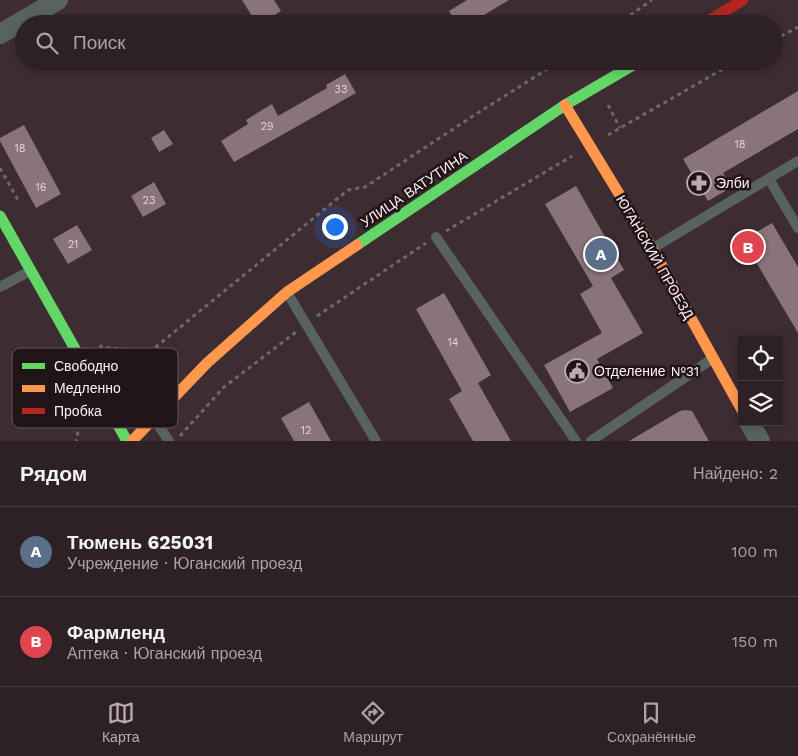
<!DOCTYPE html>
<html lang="ru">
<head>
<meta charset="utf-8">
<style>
	:root { --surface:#2e2126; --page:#3a2e32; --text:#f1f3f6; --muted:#a7a3a7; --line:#493e43; --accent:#baacb1 }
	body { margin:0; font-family:"Work Sans",sans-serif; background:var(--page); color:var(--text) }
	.controls { position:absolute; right:15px; bottom:15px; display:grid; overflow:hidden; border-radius:0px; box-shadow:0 2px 8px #0003 }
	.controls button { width:45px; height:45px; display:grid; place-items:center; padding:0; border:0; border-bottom:1px solid var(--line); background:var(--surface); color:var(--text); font:25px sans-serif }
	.you { position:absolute; left:334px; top:226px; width:18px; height:18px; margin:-12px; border:4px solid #fff; border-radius:50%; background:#1a73e8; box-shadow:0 0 0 8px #1a73e833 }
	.badge { display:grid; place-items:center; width:32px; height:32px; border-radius:50%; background:var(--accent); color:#fff; font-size:16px; font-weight:700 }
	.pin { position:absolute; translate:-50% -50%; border:2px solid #fff; box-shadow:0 1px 5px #0006 }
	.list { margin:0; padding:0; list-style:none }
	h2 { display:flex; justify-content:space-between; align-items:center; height:65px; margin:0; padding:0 20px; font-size:21px }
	h2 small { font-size:16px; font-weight:400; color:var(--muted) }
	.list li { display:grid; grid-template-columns:32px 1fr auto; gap:15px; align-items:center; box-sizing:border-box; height:90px; padding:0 20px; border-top:1px solid var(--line) }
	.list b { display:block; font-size:19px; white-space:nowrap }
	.list p { margin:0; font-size:16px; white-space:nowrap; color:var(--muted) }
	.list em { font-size:16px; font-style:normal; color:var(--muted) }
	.icon { flex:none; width:28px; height:28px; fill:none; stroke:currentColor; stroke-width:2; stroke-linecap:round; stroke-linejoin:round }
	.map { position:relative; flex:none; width:798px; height:441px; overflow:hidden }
	.search { position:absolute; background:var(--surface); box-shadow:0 2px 8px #0003; left:15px; right:15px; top:15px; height:55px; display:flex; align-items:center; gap:12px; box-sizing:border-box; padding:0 18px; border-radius:28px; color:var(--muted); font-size:19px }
	.sheet { height:245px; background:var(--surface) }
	nav { display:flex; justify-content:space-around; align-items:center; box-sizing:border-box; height:70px; border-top:1px solid var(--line); background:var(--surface); font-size:14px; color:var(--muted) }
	nav a { display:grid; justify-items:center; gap:2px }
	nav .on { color:var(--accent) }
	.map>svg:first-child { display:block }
	.building { fill:#8a747b }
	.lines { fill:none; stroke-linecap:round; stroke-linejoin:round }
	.path { stroke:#676c69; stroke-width:3; stroke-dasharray:4 4; stroke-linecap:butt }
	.lane { stroke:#58635f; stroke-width:10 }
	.street { stroke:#58635f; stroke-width:20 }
	.fast { stroke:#63d668; stroke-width:11 }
	.slow { stroke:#ff974d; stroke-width:11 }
	.jam { stroke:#b3261e; stroke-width:11 }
	.labels { text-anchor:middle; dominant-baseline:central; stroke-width:5; stroke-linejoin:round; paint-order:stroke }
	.number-label { font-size:11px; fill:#e0d2d6 }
	.poi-label { font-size:14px; fill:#fdf1f5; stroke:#211418; text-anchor:start }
	.street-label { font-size:14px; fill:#fdf1f5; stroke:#211418 }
	.key { fill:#211418; stroke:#63565a; stroke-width:1 }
	.key-label { font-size:14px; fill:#fdf1f5 }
</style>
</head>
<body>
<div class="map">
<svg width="798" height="441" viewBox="0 0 798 441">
	<rect width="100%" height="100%" fill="#3d2c32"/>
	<g class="building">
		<polygon points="242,0 274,0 281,11 260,24 257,24"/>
		<polygon points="467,0 509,0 469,24 457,24 449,11"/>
		<polygon points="345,74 356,93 234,162 221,141 248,124 246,120 272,104 278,116 327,88 326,85"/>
		<polygon points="798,91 798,129 723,173 732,187 708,201 683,159"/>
		<polygon points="24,125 61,194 36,208 0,141 0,138"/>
		<polygon points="164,130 173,144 159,152 151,138"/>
		<polygon points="154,182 166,204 143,217 131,196"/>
		<polygon points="576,186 624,270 611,278 643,333 597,359 613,388 570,412 544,365 602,333 580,294 593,286 545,204"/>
		<polygon points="772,223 798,267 798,333 743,240"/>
		<polygon points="77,225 92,250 68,264 53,239"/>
		<polygon points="444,293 491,375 478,383 511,441 473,441 449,399 462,391 416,309"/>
		<polygon points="309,402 331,441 294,441 281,418"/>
		<polygon points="685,410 692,411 709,441 629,441 680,411"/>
	</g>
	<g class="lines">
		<g class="path">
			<polyline points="617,24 652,0"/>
			<polyline points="774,40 798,27"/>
			<polyline points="608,105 620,128"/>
			<polyline points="608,135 737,61"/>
			<polyline points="0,168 18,200"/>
			<polyline points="446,231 572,156"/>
			<polyline points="317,316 426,243"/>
			<polyline points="100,345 101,347 134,350 146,355"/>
			<polyline points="107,356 122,378 146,355 348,190 365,187 473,116 560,61"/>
			<polyline points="64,378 75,405 78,438 76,441"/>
			<polyline points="180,436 224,387 296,332"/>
		</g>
		<g class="lane">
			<polyline points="769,179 798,228"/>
			<polyline points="436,237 576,441"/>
			<polyline points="653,248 798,161"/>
			<polyline points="0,287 30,271"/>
			<polyline points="288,294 376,441"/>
			<polyline points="154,419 169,441"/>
			<polyline points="591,441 712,359"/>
		</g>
		<g class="street">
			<polyline points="0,34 58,0"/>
			<polyline points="749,422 760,441"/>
		</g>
		<g class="fast">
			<polyline points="0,216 127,441"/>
			<polyline points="357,245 565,105 640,61"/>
		</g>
		<g class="slow">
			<polyline points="565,105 652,248 742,410"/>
			<polyline points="132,441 207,363 287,292 357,245"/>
		</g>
		<polyline class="jam" points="703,24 743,0"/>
	</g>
	<defs>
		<g id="pharmacy-ring" transform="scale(1.25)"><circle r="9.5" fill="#211418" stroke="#baacb1" stroke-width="1.5"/><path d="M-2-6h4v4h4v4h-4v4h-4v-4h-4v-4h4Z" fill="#baacb1"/></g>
		<g id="civic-ring" transform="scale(1.25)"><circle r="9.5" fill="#211418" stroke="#baacb1" stroke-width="1.5"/><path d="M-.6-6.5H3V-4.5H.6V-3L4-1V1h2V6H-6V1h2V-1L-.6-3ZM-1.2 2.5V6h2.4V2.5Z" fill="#baacb1"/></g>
	</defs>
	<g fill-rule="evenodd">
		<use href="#pharmacy-ring" x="699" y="183"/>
		<use href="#civic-ring" x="577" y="371"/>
	</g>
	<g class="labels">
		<g class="number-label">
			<text x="341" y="89">33</text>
			<text x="267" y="126">29</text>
			<text x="740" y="144">18</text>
			<text x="20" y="148">18</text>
			<text x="41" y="187">16</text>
			<text x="149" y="200">23</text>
			<text x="73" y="244">21</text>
			<text x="453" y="342">14</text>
			<text x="306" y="430">12</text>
		</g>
		<g class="poi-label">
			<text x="716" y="183">Элби</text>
			<text x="594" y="371">Отделение №31</text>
		</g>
		<g class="street-label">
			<text transform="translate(414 189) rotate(-34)">УЛИЦА ВАТУТИНА</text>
			<text transform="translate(655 257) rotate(60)">ЮГАНСКИЙ ПРОЕЗД</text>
		</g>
	</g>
	<rect x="12" y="348" width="166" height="80" rx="8" class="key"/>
	<rect x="22" y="363" width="23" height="6" fill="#63d668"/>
	<rect x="22" y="385" width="23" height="7" fill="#ff974d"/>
	<rect x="22" y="408" width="23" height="6" fill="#b3261e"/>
	<g class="key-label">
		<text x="54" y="371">Свободно</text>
		<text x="54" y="393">Медленно</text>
		<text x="54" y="416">Пробка</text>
	</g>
</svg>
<div class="controls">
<button><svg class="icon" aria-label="locate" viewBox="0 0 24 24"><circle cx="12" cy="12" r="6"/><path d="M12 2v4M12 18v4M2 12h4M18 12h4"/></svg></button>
<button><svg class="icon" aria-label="layers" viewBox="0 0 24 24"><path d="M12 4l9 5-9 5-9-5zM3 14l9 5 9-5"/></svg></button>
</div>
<div class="you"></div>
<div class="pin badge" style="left:601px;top:254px;background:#5c6f8a">A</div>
<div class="pin badge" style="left:748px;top:247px;background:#e0444e">B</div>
<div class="search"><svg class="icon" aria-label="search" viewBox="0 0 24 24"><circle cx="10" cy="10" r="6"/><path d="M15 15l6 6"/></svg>Поиск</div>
</div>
<section class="sheet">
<h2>Рядом<small>Найдено: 2</small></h2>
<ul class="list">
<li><span class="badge" style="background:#5c6f8a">A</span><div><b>Тюмень 625031</b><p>Учреждение · Юганский проезд</p></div><em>100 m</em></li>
<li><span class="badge" style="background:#e0444e">B</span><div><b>Фармленд</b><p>Аптека · Юганский проезд</p></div><em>150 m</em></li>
</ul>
</section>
<nav>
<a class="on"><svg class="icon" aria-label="map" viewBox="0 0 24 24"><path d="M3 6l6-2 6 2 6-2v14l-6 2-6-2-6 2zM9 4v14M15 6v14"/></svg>Карта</a>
<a><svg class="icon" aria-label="directions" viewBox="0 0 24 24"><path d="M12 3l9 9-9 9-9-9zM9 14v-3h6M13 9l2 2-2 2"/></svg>Маршрут</a>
<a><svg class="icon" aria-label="saved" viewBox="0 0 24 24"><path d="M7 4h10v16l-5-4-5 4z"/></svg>Сохранённые</a>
</nav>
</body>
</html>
